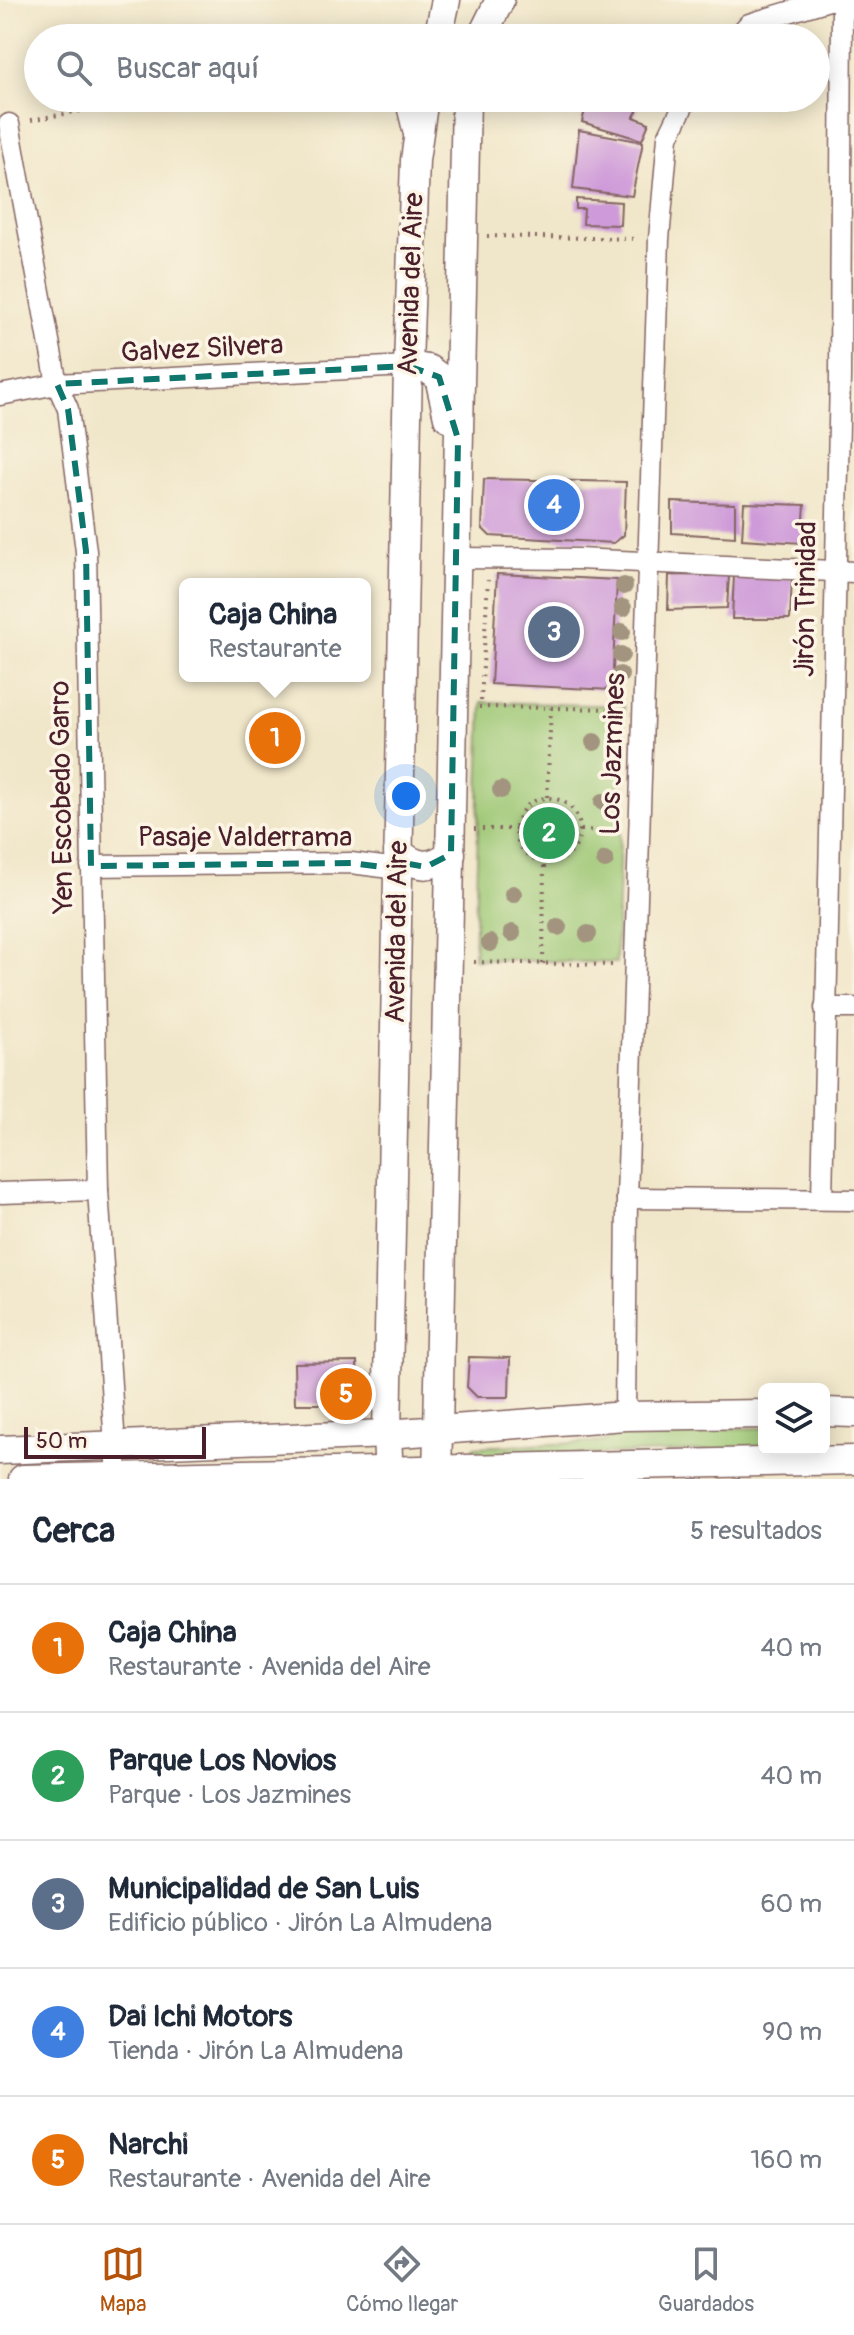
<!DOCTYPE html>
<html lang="es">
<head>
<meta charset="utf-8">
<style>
	:root { --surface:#fff; --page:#f2f2f3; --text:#1f2937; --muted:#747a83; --line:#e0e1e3; --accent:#b45309 }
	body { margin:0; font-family:Pangolin,sans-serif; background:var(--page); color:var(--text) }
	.controls { position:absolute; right:24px; bottom:24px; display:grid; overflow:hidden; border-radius:12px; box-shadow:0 4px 20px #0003 }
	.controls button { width:72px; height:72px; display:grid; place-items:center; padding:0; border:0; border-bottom:2px solid var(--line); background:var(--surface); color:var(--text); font:40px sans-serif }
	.scale { position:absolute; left:24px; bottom:20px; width:182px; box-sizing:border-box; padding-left:8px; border:4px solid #4a1f2b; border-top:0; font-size:22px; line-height:28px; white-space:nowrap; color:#4a1f2b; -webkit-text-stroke:6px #fcf5e5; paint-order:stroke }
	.you { position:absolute; left:406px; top:796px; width:28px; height:28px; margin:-20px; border:6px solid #fff; border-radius:50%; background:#1a73e8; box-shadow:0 0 0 12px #1a73e833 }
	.badge { display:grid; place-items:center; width:52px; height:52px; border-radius:50%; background:var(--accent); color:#fff; font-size:26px; font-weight:700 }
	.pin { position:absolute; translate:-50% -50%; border:4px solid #fff; box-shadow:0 2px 8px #0006 }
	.popup { position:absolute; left:179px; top:578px; width:192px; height:104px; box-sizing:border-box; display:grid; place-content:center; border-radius:12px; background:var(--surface); filter:drop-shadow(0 2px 6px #0005); font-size:26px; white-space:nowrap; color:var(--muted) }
	.popup b { font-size:30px; color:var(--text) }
	.popup::after { content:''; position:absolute; left:50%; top:100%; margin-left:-16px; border:16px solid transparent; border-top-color:var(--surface) }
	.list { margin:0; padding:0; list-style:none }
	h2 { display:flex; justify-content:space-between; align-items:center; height:104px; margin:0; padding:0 32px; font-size:34px }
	h2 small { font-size:26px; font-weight:400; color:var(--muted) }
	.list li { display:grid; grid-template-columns:52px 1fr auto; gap:24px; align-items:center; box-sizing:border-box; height:128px; padding:0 32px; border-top:2px solid var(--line) }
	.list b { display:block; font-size:30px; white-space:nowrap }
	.list p { margin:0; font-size:26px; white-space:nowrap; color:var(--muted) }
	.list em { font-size:26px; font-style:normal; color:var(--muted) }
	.icon { flex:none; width:44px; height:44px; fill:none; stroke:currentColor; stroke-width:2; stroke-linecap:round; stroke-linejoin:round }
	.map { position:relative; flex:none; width:854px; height:1479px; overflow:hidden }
	.search { position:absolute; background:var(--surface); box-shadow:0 4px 20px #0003; left:24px; right:24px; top:24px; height:88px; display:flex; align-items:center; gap:20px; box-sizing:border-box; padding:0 28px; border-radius:44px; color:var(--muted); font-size:30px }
	.sheet { height:744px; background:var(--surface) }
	nav { display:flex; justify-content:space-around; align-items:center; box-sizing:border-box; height:112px; border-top:2px solid var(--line); background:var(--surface); font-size:22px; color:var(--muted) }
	nav a { display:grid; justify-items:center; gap:4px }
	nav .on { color:var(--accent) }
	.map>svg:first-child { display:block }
	.green { fill:#9dc774; stroke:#747350; stroke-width:2 }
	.building { fill:#ce9ad9 }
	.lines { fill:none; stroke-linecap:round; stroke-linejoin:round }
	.lane-casing { stroke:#846562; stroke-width:13 }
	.street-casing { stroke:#846562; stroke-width:23 }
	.secondary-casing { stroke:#846562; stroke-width:31 }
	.path { stroke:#846562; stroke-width:4; stroke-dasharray:2 6; stroke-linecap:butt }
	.lane { stroke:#fff; stroke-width:10 }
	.street { stroke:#fff; stroke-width:20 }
	.secondary { stroke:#fff; stroke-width:28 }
	.tree { fill:#a2947e }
	.marked { fill:none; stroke:#0f766e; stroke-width:6; stroke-dasharray:16 10; stroke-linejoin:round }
	.labels { text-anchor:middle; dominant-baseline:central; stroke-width:7; stroke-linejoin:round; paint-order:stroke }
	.street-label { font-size:28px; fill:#4a1f2b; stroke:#fcf5e5 }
</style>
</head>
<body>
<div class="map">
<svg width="854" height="1479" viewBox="0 0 854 1479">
	<rect width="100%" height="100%" fill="#fcf5e5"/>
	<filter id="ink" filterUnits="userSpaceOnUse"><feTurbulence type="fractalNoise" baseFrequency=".0125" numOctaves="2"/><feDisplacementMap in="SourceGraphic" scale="16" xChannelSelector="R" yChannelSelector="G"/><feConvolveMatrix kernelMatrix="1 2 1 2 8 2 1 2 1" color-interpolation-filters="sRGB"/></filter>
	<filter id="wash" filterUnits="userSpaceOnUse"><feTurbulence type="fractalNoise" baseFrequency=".006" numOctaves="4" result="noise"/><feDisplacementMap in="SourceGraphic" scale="32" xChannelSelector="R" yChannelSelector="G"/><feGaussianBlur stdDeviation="1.8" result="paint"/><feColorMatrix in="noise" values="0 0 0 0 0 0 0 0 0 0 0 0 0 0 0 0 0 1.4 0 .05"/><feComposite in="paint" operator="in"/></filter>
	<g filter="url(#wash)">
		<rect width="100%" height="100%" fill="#f0e6c9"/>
		<g class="green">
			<polygon points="482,702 624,706 616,963 474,959"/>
			<polygon points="764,1428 764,1449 474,1458 473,1447 604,1442 626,1429"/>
		</g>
		<g id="blocks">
			<g class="building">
				<polygon points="588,98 632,98 631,102 640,105 634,117 649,123 642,140 582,122"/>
				<polygon points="579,130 643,142 632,196 573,189"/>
				<polygon points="576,199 621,202 620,225 583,224 584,209 576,209"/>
				<polygon points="484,479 626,482 624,535 614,543 490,536 482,528"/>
				<polygon points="672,502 735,504 735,537 672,533"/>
				<polygon points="744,503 805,505 802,543 742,539"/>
				<polygon points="497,574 617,580 612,690 491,684"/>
				<polygon points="734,574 792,578 790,619 732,619"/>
				<polygon points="669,575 729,576 727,608 668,610"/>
				<polygon points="543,824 552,825 551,834 542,833"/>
				<polygon points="469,1357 510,1358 509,1397 477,1397 467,1387"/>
				<polygon points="357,1362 358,1394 349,1404 295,1404 294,1363"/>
			</g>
		</g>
	</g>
	<g filter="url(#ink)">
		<use href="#blocks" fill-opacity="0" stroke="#846562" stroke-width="2"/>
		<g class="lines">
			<g class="lane-casing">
				<polyline id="lane" points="400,98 409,135"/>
			</g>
			<g class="street-casing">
				<g id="street">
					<polyline points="736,38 749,24 829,0"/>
					<polyline points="9,124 57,384 68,409 86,551 98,1190 117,1476"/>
					<polyline points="0,395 57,384 408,366"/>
					<polyline points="455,558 578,559 854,572"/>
					<polyline points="91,866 351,863 398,869"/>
					<polyline points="825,1008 854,1008"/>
					<polyline points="0,1193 98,1190"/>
					<polyline points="627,1198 854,1200"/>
					<polyline points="822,1199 840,377 842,0"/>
					<polyline points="625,1416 627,1198 659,239 668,137 687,98"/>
				</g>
			</g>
			<g class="secondary-casing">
				<g id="secondary">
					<polyline points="438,38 446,0"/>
					<polyline points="481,38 500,0"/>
					<polyline points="408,366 428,369 439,377 448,417"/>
					<path d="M 398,852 C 417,868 430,869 451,854"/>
					<polyline points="824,1412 854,1413"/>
					<polyline points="0,1450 387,1434 625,1416 764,1414"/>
					<polyline points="23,1479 854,1460"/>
					<polyline points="389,1479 387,1434 408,366 415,160 424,98"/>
					<polyline points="437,1479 466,98"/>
				</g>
			</g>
			<g class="path">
				<polyline points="31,120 153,98"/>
				<polyline points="487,236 638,239"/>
				<polyline points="481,701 488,580"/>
				<polyline points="479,707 622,709"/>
				<polyline points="547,797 551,708"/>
				<circle cx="548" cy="830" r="32"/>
				<polyline points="474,829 516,829"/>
				<polyline points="581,830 618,831"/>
				<polyline points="474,962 613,965"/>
				<polyline points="543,964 544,862"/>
			</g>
			<use href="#lane" class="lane"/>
			<use href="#street" class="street"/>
			<use href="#secondary" class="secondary"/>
		</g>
		<g class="tree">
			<circle cx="624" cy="586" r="9"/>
			<circle cx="623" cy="608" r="9"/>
			<circle cx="622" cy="632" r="9"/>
			<circle cx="621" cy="655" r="9"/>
			<circle cx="620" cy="675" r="9"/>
			<circle cx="594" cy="742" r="9"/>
			<circle cx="501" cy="790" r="9"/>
			<circle cx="603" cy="802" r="9"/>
			<circle cx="605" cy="860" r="9"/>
			<circle cx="513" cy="894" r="9"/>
			<circle cx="558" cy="927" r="9"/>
			<circle cx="512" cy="933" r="9"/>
			<circle cx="588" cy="934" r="9"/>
			<circle cx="490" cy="943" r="9"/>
		</g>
	</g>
	<path class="marked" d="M 408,366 L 439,377 L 458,439 L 451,854 L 426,867 L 398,862 L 398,869 L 351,863 L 91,866 L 86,551 L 68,409 L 57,384 Z"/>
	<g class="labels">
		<g class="street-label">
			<text transform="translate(411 284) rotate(-88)">Avenida del Aire</text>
			<text transform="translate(202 349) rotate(-3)">Galvez Silvera</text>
			<text transform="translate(806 599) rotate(-89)">Jirón Trinidad</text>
			<text transform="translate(613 754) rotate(-88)">Los Jazmines</text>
			<text transform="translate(62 797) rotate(-91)">Yen Escobedo Garro</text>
			<text x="245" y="837">Pasaje Valderrama</text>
			<text transform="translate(397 932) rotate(-89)">Avenida del Aire</text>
		</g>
	</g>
</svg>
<div class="controls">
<button><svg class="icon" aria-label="layers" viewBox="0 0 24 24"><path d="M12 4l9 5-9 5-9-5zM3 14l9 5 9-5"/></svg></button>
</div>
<div class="scale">50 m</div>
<div class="you"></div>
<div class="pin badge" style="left:275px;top:738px;background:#e8710a">1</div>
<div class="popup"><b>Caja China</b>Restaurante</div>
<div class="pin badge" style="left:549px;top:833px;background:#2e9e5b">2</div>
<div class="pin badge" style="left:554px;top:632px;background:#5c6f8a">3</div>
<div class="pin badge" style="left:554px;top:505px;background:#3f7fe0">4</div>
<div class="pin badge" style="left:346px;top:1394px;background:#e8710a">5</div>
<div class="search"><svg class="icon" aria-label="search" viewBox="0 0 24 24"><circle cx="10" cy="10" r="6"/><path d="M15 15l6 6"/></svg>Buscar aquí</div>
</div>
<section class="sheet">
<h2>Cerca<small>5 resultados</small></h2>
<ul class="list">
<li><span class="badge" style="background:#e8710a">1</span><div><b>Caja China</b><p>Restaurante · Avenida del Aire</p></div><em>40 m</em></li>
<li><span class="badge" style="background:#2e9e5b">2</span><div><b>Parque Los Novios</b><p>Parque · Los Jazmines</p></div><em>40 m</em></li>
<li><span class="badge" style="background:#5c6f8a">3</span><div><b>Municipalidad de San Luis</b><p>Edificio público · Jirón La Almudena</p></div><em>60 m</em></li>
<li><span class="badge" style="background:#3f7fe0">4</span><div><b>Dai Ichi Motors</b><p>Tienda · Jirón La Almudena</p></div><em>90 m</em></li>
<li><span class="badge" style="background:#e8710a">5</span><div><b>Narchi</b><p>Restaurante · Avenida del Aire</p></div><em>160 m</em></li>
</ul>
</section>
<nav>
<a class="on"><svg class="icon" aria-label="map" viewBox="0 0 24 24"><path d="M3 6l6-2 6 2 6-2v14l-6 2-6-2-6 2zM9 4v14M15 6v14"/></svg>Mapa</a>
<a><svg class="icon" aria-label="directions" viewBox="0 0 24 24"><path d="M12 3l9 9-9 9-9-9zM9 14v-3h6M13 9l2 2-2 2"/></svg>Cómo llegar</a>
<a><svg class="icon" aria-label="saved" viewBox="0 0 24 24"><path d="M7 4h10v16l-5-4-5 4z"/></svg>Guardados</a>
</nav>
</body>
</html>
